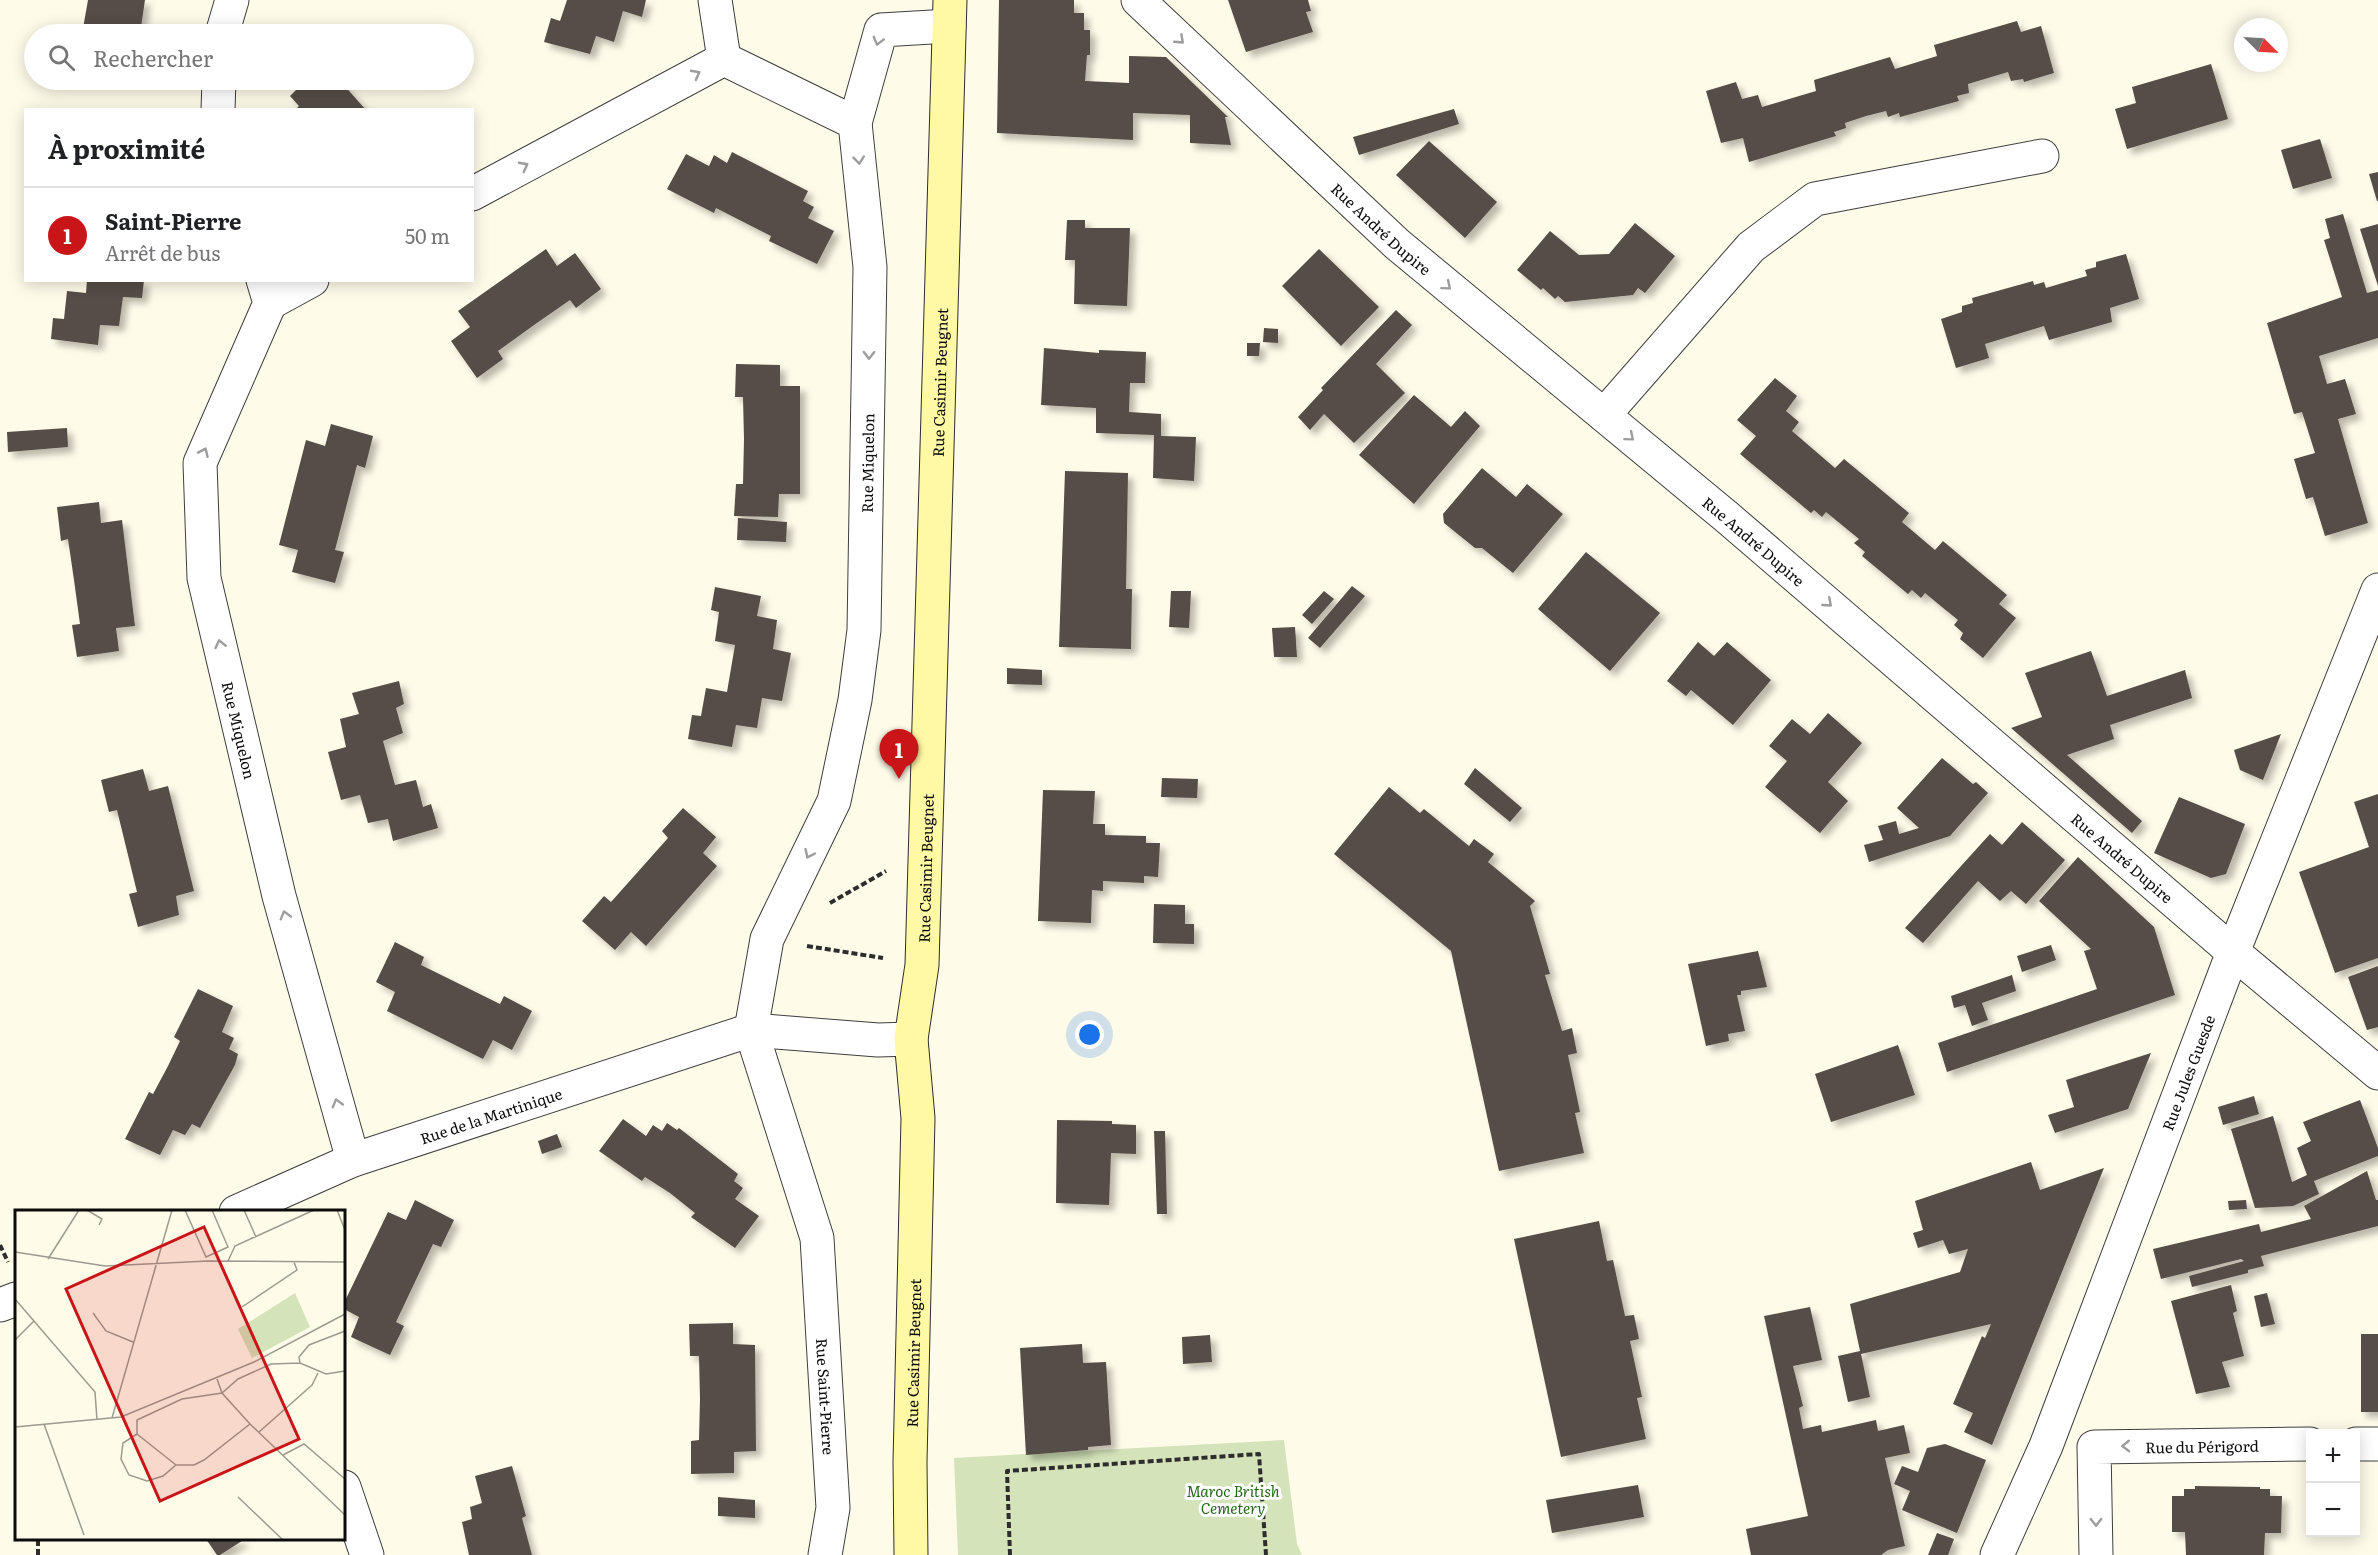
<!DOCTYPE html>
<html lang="fr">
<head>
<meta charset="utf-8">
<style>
	:root { --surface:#fff; --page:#f2f2f2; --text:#202124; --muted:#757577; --line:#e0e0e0; --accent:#c91518 }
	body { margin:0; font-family:Literata,serif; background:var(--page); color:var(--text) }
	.controls { position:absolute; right:18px; bottom:18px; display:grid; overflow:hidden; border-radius:0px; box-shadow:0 3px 15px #0003 }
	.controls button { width:54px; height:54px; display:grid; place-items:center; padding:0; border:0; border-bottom:2px solid var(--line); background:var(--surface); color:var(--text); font:30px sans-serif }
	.compass { position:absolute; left:2234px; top:18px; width:54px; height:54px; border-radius:50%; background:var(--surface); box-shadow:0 3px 15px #0003; rotate:114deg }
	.you { position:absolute; left:1090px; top:1035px; width:21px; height:21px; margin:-15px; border:4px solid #fff; border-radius:50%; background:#1a73e8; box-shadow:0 0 0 9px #1a73e833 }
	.badge { display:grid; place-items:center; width:39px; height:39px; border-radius:50%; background:var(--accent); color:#fff; font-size:20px; font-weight:700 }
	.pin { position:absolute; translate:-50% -50px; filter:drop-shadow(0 2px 3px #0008) }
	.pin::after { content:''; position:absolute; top:32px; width:21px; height:18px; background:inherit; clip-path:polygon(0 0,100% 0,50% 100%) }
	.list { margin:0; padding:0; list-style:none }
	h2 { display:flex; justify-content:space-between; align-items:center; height:78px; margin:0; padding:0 24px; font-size:26px }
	h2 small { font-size:20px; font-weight:400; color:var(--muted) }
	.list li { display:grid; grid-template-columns:39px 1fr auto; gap:18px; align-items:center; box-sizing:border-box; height:96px; padding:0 24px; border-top:2px solid var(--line) }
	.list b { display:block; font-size:22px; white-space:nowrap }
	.list p { margin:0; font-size:20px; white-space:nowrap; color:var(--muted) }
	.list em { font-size:20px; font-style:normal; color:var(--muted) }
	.icon { flex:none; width:33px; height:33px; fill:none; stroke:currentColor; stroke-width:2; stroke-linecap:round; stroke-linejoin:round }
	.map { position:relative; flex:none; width:2378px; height:1555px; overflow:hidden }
	.search { position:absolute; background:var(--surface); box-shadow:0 3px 15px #0003; left:24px; top:24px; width:450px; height:66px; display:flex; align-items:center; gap:15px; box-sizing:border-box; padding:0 21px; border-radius:33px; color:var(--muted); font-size:22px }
	.panel { position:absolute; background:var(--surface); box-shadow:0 3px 15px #0003; left:24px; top:108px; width:450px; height:174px; border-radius:0px }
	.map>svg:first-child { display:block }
	.cemetery { fill:#d4e3b9 }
	.building { fill:#554d46; filter:url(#shadow) }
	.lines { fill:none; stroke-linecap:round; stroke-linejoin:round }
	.street-casing { stroke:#3e3e3e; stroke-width:35 }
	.secondary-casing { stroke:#2d2d2d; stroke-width:35 }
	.path { stroke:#2d2d2d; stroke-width:4; stroke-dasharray:6 3; stroke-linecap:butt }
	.street { stroke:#fff; stroke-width:33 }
	.secondary { stroke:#fff8a4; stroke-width:33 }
	.oneway { stroke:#9d9d9d }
	.labels { text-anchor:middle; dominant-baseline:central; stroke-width:6; stroke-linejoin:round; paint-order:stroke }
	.street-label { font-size:15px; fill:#0b0b0b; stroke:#fff }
	.park-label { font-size:15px; font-style:italic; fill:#246915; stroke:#fff }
	.inset-road { fill:none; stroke:#9d9b90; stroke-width:1.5 }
	.view { fill:#c91518; fill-opacity:0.15; stroke:#c91518; stroke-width:3 }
	.inset-edge { fill:none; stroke:#0b0b0b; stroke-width:3 }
</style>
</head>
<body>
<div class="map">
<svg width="2378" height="1555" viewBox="0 0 2378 1555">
	<defs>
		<filter id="shadow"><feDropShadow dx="5.5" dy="5.5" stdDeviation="3" flood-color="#0004"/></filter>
	</defs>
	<rect width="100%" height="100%" fill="#fffbe9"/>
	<polygon class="cemetery" points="1284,1440 1297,1544 1302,1555 958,1555 954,1458"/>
	<g class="building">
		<polygon points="88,0 145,0 140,34 82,34"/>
		<polygon points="567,0 646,0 642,17 623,11 614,42 596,36 590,54 544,42 551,18 560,21"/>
		<polygon points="999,0 1074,0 1074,13 1084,13 1084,30 1090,30 1090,55 1087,55 1085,81 1129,83 1129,56 1166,57 1228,117 1225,117 1231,145 1190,143 1190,115 1133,113 1133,140 997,133"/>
		<polygon points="1228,0 1308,0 1311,11 1306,12 1313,32 1246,52"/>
		<polygon points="2017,21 2021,32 2041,26 2054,73 2024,82 2023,79 2011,81 2008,72 1968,84 1969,93 1957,96 1959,101 1900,117 1899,113 1888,117 1886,111 1866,116 1845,123 1846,128 1834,132 1836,136 1749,162 1743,138 1721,143 1706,91 1736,82 1742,99 1758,95 1762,107 1816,91 1814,80 1890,57 1895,69 1937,56 1934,45"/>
		<polygon points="2211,64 2228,119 2127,149 2115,109 2136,103 2132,87"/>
		<polygon points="292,80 344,80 342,83 366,110 295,110 299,106 290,96 299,87"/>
		<polygon points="1454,109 1459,124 1359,155 1353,137"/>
		<polygon points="2320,139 2332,178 2293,189 2281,150"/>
		<polygon points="1429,141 1497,202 1465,238 1396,175"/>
		<polygon points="732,152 808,191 803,201 814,207 808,218 834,231 817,264 769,241 771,236 716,208 714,213 667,189 686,154 709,166 714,155 727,163"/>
		<polygon points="2378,172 2378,201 2377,201 2369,174"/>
		<polygon points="2343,214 2367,293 2378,290 2378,338 2319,356 2327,384 2345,379 2356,414 2338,419 2368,523 2325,536 2313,497 2306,499 2294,459 2315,453 2302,412 2294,414 2267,323 2342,297 2324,240 2330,238 2325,219"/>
		<polygon points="1067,220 1085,220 1085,228 1130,228 1127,306 1074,304 1075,260 1065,260"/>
		<polygon points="1635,223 1675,256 1645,293 1638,288 1633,295 1565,302 1558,296 1555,299 1543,288 1541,290 1517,270 1550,231 1579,255 1609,254"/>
		<polygon points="2378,224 2378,286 2360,229"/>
		<polygon points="546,249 557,266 575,253 601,289 576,308 570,300 534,325 498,351 503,359 477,378 451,341 470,327 458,311"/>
		<polygon points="1319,249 1379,307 1341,346 1282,286"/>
		<polygon points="2126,254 2139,299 2110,308 2112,322 2049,340 2044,326 1985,344 1989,358 1956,368 1941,319 1962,312 1962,306 1973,303 1972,298 2033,281 2034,285 2044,282 2046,288 2066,282 2087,276 2085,270 2096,267 2096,262"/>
		<polygon points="87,280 144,280 142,298 123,297 119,326 100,325 98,345 51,339 53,318 64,319 67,291 86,293"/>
		<polygon points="1396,310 1412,325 1376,364 1405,393 1354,443 1324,414 1310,430 1298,417 1323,390 1321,388"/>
		<polygon points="1264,328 1278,329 1278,343 1263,342"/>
		<polygon points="1247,343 1260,343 1259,356 1247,356"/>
		<polygon points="1044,348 1099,353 1099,350 1146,352 1145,383 1130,383 1129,412 1161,414 1161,436 1196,437 1194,481 1153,478 1154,435 1096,433 1096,408 1041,405"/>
		<polygon points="736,364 780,365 780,386 800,386 800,494 779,494 778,517 734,516 736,484 743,484 744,439 743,397 735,397"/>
		<polygon points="1775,378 1797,396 1786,411 1799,422 1792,431 1835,468 1844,459 1909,513 1902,522 1935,550 1943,541 2007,595 1999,604 2016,618 1983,658 1960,639 1963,633 1954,625 1958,620 1942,607 1925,593 1921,598 1912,590 1908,594 1862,556 1865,552 1854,543 1859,539 1826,512 1822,517 1814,510 1811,513 1740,454 1756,436 1737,420"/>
		<polygon points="1414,395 1451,427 1465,411 1480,426 1414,504 1359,455"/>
		<polygon points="331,424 373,436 365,468 357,465 335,550 344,552 335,583 292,572 298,550 279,545 306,440 325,446"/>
		<polygon points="67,428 68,447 8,452 7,432"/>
		<polygon points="1482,468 1516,497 1527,484 1563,514 1513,573 1482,548 1475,548 1444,523 1443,514"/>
		<polygon points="1065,471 1128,473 1126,589 1132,589 1131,649 1059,647"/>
		<polygon points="99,502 101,523 122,520 135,626 116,628 119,651 77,657 72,625 80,624 74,580 68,539 61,541 57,507"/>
		<polygon points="738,518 787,522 786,542 737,540"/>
		<polygon points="1586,552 1660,613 1610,671 1538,609"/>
		<polygon points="1352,586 1365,596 1320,648 1308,638"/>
		<polygon points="715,587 761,596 757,616 777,620 773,649 791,653 782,701 762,698 757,728 736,725 732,747 688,739 692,715 701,716 706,688 727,692 735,645 715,641 719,612 711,610"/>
		<polygon points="1171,591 1191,591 1189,628 1169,627"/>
		<polygon points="1324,591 1334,599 1312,624 1302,615"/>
		<polygon points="1295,627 1297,657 1274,657 1272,628"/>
		<polygon points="1698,642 1714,656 1727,642 1771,680 1733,725 1691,690 1686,696 1667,681"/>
		<polygon points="2091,651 2107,696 2185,670 2192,698 2110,725 2114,739 2067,755 2142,821 2132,833 2011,728 2042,717 2025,673"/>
		<polygon points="1007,668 1042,670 1042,685 1007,684"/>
		<polygon points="399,681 404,704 396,708 403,733 383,741 395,785 416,780 423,807 431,804 438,828 393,841 388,819 368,823 360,795 341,800 328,752 346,747 340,719 359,714 352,693"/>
		<polygon points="1828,713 1862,743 1828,782 1848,801 1820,833 1765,787 1787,761 1769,746 1792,719 1810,734"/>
		<polygon points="2281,734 2263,780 2240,770 2234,750"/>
		<polygon points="1942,758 1973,784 1976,782 1988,793 1950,836 1869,862 1864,845 1883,840 1878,826 1896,821 1899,834 1919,828 1897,808"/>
		<polygon points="1475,768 1522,808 1510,822 1464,784"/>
		<polygon points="143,769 149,791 168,786 194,891 176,896 179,915 138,927 129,894 137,892 117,810 109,812 101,780"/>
		<polygon points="1162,778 1198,779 1197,798 1161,797"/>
		<polygon points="1389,787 1420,813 1424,809 1469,846 1474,839 1494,854 1488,862 1535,901 1530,906 1550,974 1545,975 1562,1031 1572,1028 1577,1053 1568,1055 1580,1112 1575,1113 1584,1153 1499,1171 1451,951 1334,854"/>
		<polygon points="1043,790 1095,791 1093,824 1105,824 1105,835 1146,836 1146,843 1160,843 1158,877 1144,876 1144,883 1103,881 1103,891 1092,890 1091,923 1038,921"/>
		<polygon points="2378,794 2378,958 2335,973 2299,872 2369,847 2354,802"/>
		<polygon points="2179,797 2245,824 2226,874 2211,878 2154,853"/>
		<polygon points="683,808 716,837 703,853 717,866 646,946 631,932 615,950 582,921 604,896 611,902 668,838 662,831"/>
		<polygon points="2022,822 2065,860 2026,904 2011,891 2000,901 1978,881 1923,943 1905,928 1990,834 2002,845"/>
		<polygon points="2078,857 2154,927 2175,995 1947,1072 1938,1043 2097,989 2084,951 2091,949 2039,901"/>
		<polygon points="1154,904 1185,905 1185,924 1194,924 1194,944 1153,943"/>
		<polygon points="395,942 424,957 421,965 500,1004 504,996 532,1011 512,1050 493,1040 483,1059 387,1011 395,992 376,982"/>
		<polygon points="2051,945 2056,960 2022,972 2017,956"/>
		<polygon points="1758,951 1767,987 1741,991 1741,995 1737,995 1745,1031 1728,1034 1729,1041 1706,1046 1688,964"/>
		<polygon points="2378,966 2378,1027 2367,1030 2348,977"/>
		<polygon points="2012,975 2016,991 1982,1003 1988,1020 1972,1026 1965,1005 1954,1008 1951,996"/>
		<polygon points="198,989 233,1006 222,1032 234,1038 229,1049 238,1054 235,1065 200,1128 192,1124 185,1135 173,1130 160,1155 125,1139 149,1092 153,1094 168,1066 180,1041 174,1037"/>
		<polygon points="1898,1045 1915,1095 1831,1122 1815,1074"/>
		<polygon points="2151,1053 2128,1109 2055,1133 2048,1115 2074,1107 2066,1080"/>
		<polygon points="2254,1096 2259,1114 2223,1125 2218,1107"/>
		<polygon points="2360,1100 2378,1148 2378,1156 2314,1181 2319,1194 2293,1206 2255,1208 2231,1129 2273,1116 2292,1182 2307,1175 2297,1148 2311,1141 2303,1122"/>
		<polygon points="623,1119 646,1136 653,1125 662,1131 667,1123 677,1130 679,1128 738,1174 734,1181 743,1188 735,1199 759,1216 735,1248 691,1217 695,1213 670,1193 645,1177 642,1181 599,1151"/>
		<polygon points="1057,1120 1112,1121 1112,1124 1136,1125 1136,1154 1111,1153 1109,1205 1056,1203"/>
		<polygon points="1154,1131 1165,1131 1167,1214 1157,1214"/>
		<polygon points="557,1134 562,1147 542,1154 538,1141"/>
		<polygon points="2031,1162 2040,1190 2104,1168 1992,1445 1964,1432 1973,1413 1953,1404 1982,1336 1985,1338 1991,1324 1861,1354 1870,1397 1848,1402 1838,1356 1860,1351 1850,1304 1960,1272 1968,1249 1949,1254 1943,1240 1918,1248 1913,1233 1923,1230 1915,1201"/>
		<polygon points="2367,1171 2376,1200 2378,1200 2378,1226 2261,1256 2264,1266 2248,1270 2248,1273 2192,1287 2189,1276 2244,1261 2241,1259 2161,1279 2153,1249 2259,1224 2261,1232 2311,1219 2304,1206"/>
		<polygon points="415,1200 454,1220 441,1247 433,1244 414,1284 396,1322 404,1326 390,1355 351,1337 359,1317 344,1309 344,1303 388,1212 406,1220"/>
		<polygon points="2246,1200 2247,1209 2229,1210 2228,1201"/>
		<polygon points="1599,1221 1607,1261 1613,1260 1625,1316 1634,1315 1639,1339 1630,1341 1642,1397 1637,1398 1646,1439 1561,1457 1514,1239"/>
		<polygon points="2231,1285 2237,1311 2233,1313 2244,1356 2222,1362 2230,1387 2196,1394 2171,1301"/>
		<polygon points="2267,1293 2275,1324 2261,1327 2254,1296"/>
		<polygon points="1810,1307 1822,1360 1793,1366 1803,1406 1799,1408 1803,1429 1821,1425 1822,1432 1876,1420 1878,1431 1904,1425 1910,1453 1885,1458 1905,1546 1888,1550 1881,1555 1751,1555 1746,1529 1808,1516 1764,1316"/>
		<polygon points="733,1323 733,1344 755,1345 756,1451 734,1452 734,1473 691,1474 691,1441 699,1440 700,1399 699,1356 690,1356 689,1324"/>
		<rect x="2361" y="1334" width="17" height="78"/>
		<polygon points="1210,1335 1212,1362 1183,1364 1182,1337"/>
		<polygon points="1082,1344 1083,1363 1106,1362 1111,1445 1088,1447 1088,1450 1026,1455 1020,1348"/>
		<polygon points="1945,1444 1986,1460 1957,1533 1902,1510 1910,1491 1894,1484 1902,1466 1918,1472 1927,1448"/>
		<polygon points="512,1466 526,1516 522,1518 532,1555 469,1555 462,1522 472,1519 470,1507 482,1503 475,1476"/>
		<polygon points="1638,1485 1644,1517 1552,1533 1546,1500"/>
		<polygon points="2195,1486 2260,1487 2260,1489 2270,1489 2270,1496 2282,1496 2281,1533 2265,1533 2264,1555 2186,1555 2185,1532 2172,1532 2172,1496 2184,1496 2184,1489 2195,1489"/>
		<polygon points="718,1497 755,1500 755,1518 718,1516"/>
		<polygon points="1937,1533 1954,1539 1948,1555 1928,1555"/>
		<polygon points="206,1539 245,1539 220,1555 217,1555"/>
	</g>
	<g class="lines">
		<g class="street-casing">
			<g id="street">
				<polyline points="715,0 724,59"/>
				<path id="s1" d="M 1138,0 L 1397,244 L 1728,518 L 2233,952 L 2378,1073"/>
				<polyline points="222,34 232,0"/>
				<polyline points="218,110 219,80"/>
				<polyline points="855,123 881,30 949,26"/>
				<path id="s2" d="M 472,194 L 724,59 L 855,123 L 870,267 L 864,630 L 855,700 L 834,801 L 767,939 L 751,1030 L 817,1238 L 833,1508 L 825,1555"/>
				<path id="s3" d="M 263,280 L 270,303 L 200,463 L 204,578 L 279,896 L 353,1160"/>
				<polyline points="270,303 312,280"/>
				<polyline points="1604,415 1751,247 1815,199 2042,156"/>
				<path id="s4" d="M 236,1212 L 353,1160 L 751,1030 L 878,1040 L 911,1039"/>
				<polyline points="0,1305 16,1299"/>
				<polyline points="2356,1444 2378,1444"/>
				<polyline points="344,1487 367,1555"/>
				<path id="s5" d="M 1997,1555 L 2046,1446 L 2233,952 L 2378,590"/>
				<path id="s6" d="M 2096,1555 L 2094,1447 L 2310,1444"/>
			</g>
		</g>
		<g class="secondary-casing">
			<g id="secondary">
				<path id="s7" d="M 911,1555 L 910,1462 L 918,1118 L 911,1039 L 922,965 L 950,0"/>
			</g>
		</g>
		<g class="path">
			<polyline points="830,903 886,871"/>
			<polyline points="807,946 883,958"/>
			<polyline points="0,1245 8,1262"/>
			<polyline points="38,1555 38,1538"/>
			<polyline points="1010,1555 1007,1471 1259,1454 1266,1555"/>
		</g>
		<use href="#street" class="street"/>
		<use href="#secondary" class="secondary"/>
	</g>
	<defs><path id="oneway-chevron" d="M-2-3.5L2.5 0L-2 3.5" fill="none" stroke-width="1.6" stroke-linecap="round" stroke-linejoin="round" transform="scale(1.5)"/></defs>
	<g class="oneway">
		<use href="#oneway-chevron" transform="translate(1180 40) rotate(43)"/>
		<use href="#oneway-chevron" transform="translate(878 41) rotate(105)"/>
		<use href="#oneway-chevron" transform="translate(696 74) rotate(-28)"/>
		<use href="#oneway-chevron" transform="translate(859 160) rotate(84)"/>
		<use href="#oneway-chevron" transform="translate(524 166) rotate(-28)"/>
		<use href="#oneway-chevron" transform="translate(1447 286) rotate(40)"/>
		<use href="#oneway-chevron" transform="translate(869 355) rotate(91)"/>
		<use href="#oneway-chevron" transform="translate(1630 437) rotate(40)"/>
		<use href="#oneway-chevron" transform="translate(204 452) rotate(-66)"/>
		<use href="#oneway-chevron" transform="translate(1828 603) rotate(41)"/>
		<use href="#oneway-chevron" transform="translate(220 644) rotate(-103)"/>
		<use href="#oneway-chevron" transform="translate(809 854) rotate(115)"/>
		<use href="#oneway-chevron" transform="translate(285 915) rotate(-106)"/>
		<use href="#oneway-chevron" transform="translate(337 1103) rotate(-106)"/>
		<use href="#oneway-chevron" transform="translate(2126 1446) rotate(179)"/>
		<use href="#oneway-chevron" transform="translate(2096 1522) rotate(89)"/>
	</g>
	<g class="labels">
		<g class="street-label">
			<text stroke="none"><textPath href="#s1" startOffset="334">Rue André Dupire</textPath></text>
			<text stroke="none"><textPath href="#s7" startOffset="1174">Rue Casimir Beugnet</textPath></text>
			<text transform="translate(867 463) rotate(-89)">Rue Miquelon</text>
			<text stroke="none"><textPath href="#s1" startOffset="820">Rue André Dupire</textPath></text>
			<text stroke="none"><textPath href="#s3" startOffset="470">Rue Miquelon</textPath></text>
			<text stroke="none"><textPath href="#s1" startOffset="1306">Rue André Dupire</textPath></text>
			<text stroke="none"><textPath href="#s7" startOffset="688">Rue Casimir Beugnet</textPath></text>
			<text stroke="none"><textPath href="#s5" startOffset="519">Rue Jules Guesde</textPath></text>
			<text stroke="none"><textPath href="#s4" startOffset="273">Rue de la Martinique</textPath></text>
			<text stroke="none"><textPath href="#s7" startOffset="202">Rue Casimir Beugnet</textPath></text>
			<text stroke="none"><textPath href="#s2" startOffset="1736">Rue Saint-Pierre</textPath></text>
			<text stroke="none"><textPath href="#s6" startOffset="216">Rue du Périgord</textPath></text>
		</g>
		<g class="park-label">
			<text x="1233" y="1490">Maroc British<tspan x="1233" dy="17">Cemetery</tspan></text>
		</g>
	</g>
	<g transform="translate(15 1210)">
		<rect width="330" height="330" fill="#fffbe9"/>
		<path d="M 280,83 L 295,117 L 237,148 L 223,119 Z" fill="#d4e3b9"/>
		<path class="inset-road" d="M 72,0 L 87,9 L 84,15M 170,0 L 191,47 L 213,37 L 197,0M 229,0 L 241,27M 322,0 L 330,20M 0,42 L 90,56 L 193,51 L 330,52M 33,49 L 64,0M 213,51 L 220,36 L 299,0M 0,89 L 80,182 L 82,210M 227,97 L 282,60 L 279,52M 78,103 L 91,121 L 118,132M 0,130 L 19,111M 285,153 L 284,147 L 294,135 L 330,121M 202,169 L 207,183 L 235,214 L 330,305M 97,208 L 157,0M 29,214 L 69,325M 0,217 L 106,207 L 239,152 L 330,104M 244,222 L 297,175 L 303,163M 122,224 L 108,233 L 106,249 L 114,265 L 132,271 L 148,266 L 161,255 L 179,255 L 189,250 L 235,214M 268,245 L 289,234 L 330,269M 161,255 L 122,224 L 122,210 L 167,189 L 207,183 L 223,169 L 256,154 L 285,153 L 311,164 L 330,161M 223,287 L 268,330"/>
		<path class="view" d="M 189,17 L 284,229 L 145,291 L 51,79 Z"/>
		<rect width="330" height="330" class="inset-edge"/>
	</g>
</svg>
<div class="controls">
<button>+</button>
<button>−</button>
</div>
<svg class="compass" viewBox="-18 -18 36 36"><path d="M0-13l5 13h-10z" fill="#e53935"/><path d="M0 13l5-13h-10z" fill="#757577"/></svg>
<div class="you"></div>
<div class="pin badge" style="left:899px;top:779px">1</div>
<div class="search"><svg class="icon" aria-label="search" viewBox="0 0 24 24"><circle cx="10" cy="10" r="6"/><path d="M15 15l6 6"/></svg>Rechercher</div>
<section class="panel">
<h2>À proximité<small></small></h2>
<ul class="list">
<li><span class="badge">1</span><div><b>Saint-Pierre</b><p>Arrêt de bus</p></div><em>50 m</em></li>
</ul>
</section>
</div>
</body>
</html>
